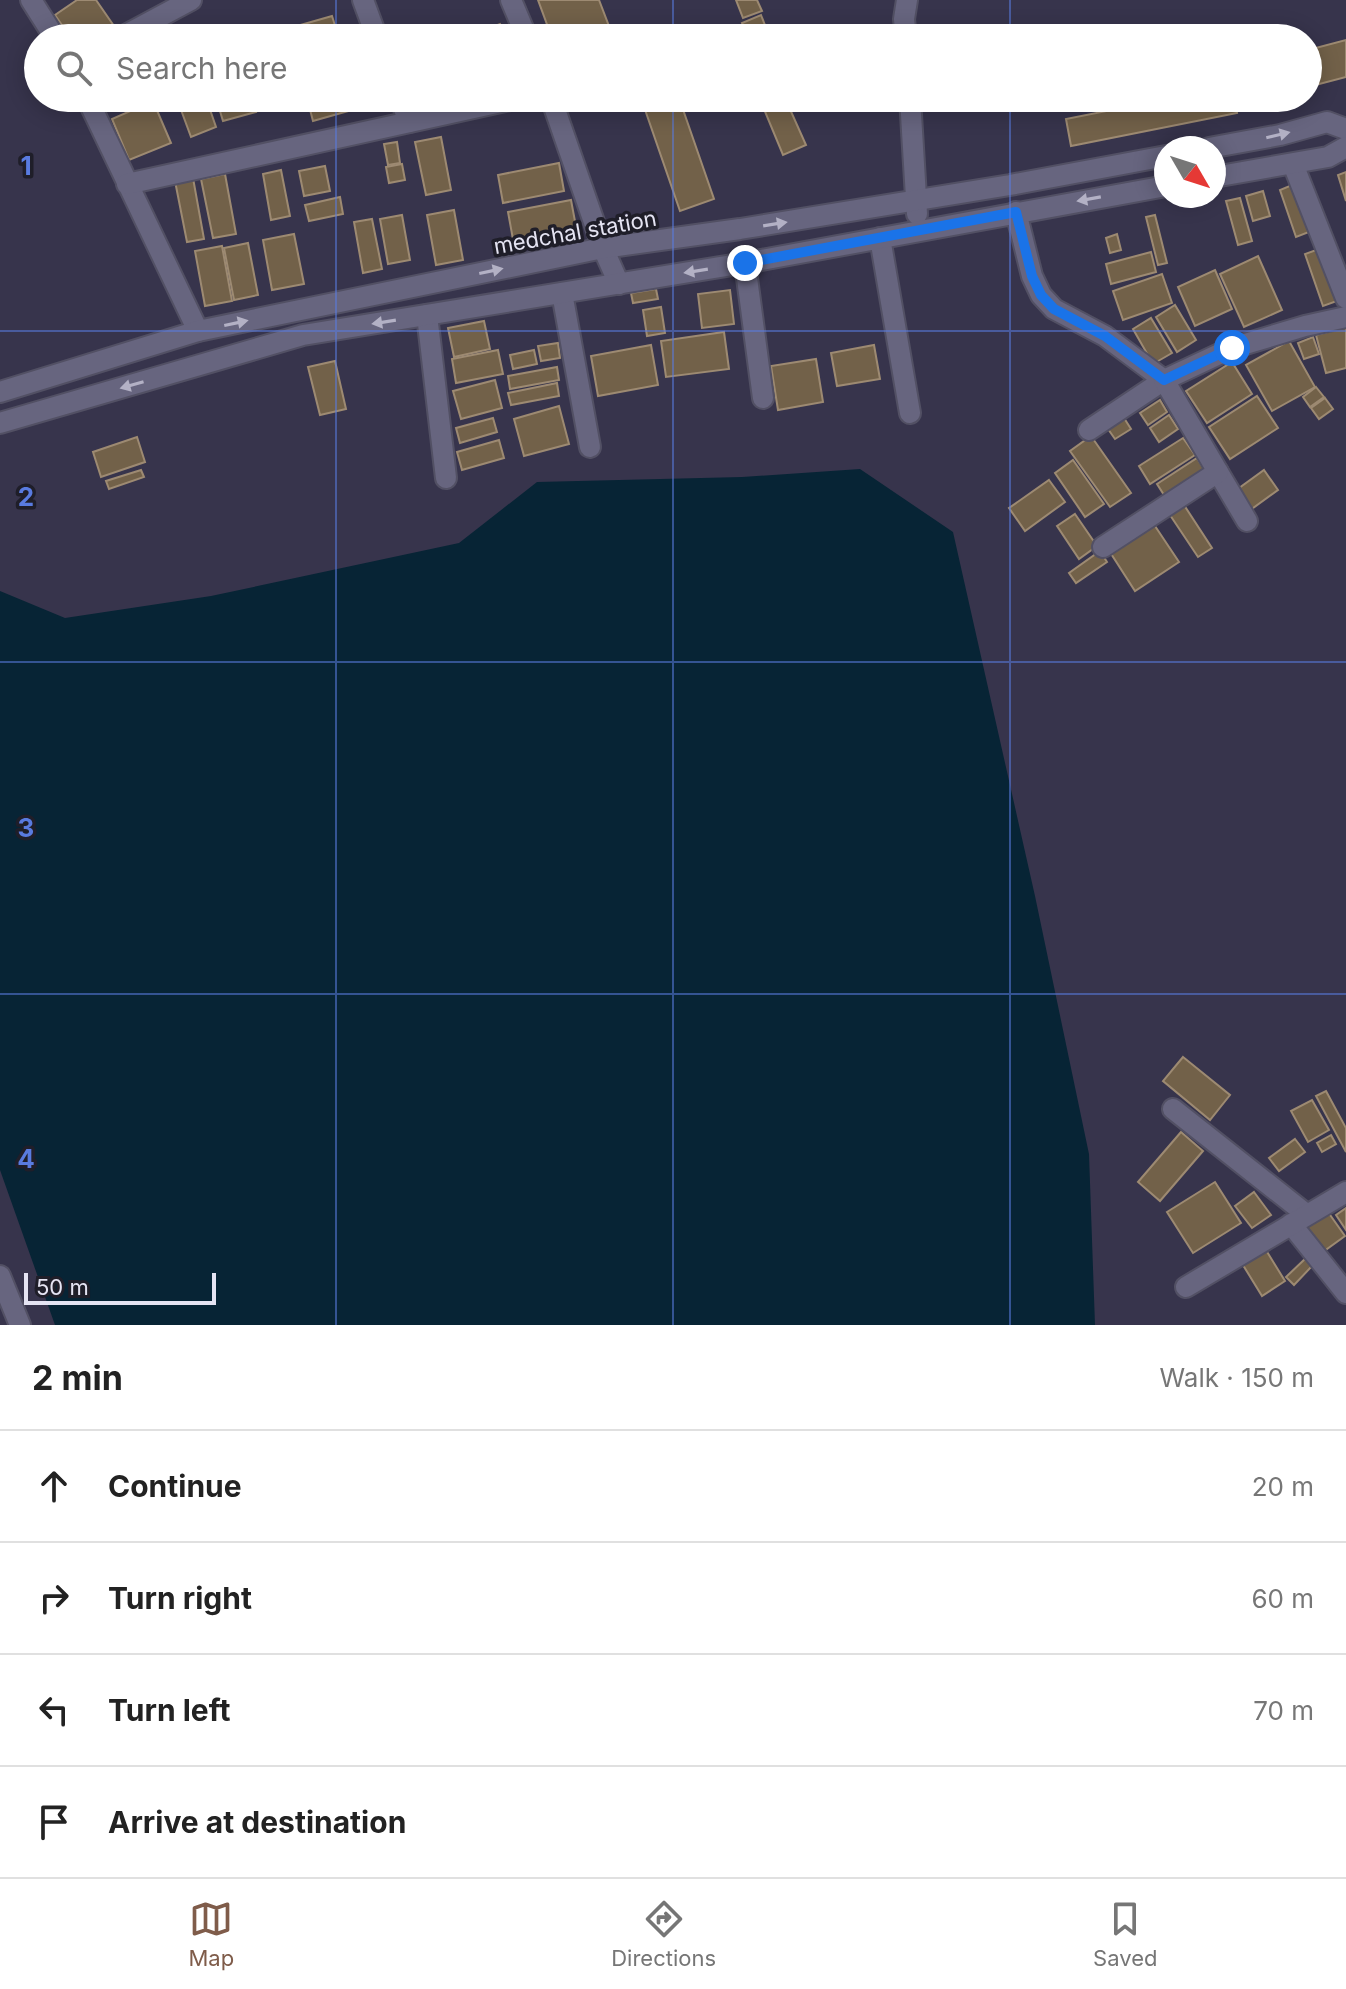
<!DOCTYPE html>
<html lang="en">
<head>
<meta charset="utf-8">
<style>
	:root { --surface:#fff; --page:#f2f2f2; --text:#222; --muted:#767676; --line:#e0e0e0; --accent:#7f5c4a }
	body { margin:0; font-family:Inter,sans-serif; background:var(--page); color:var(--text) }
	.compass { position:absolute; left:1154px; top:136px; width:72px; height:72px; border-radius:50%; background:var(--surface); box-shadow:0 4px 20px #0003; rotate:129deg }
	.scale { position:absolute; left:24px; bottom:20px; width:192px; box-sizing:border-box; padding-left:8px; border:4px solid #e5e4f3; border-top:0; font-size:22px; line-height:28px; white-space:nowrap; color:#e5e4f3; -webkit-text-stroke:6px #1f1e29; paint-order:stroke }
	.stop { position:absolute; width:24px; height:24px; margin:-18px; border:6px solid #1a73e8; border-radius:50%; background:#fff }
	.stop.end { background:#1a73e8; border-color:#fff; box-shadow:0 2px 8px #0008 }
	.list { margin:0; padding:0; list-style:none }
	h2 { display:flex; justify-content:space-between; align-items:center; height:104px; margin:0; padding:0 32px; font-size:34px }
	h2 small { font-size:26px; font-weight:400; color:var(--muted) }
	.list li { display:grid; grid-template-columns:52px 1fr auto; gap:24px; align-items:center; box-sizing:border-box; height:112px; padding:0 32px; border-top:2px solid var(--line) }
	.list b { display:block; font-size:30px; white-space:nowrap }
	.list em { font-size:26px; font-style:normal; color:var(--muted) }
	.icon { flex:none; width:44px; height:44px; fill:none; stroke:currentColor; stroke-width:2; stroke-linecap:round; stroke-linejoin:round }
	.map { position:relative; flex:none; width:1346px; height:1325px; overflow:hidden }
	.search { position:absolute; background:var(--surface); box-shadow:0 4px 20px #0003; left:24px; right:24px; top:24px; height:88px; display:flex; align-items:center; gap:20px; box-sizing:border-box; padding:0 28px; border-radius:44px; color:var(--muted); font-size:30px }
	.sheet { height:552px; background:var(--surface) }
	nav { display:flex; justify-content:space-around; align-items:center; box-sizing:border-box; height:112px; border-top:2px solid var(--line); background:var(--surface); font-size:22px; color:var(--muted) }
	nav a { display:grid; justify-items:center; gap:4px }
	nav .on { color:var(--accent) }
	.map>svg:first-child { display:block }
	.water { fill:#072435 }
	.building { fill:#726149; stroke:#9d8a72; stroke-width:2 }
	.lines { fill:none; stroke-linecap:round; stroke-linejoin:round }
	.minor-casing { stroke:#525064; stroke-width:24 }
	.minor { stroke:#67657f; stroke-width:20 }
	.oneway { fill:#b3b1c5 }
	.route { stroke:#1a73e8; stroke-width:10 }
	.grid { fill:none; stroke:#597be0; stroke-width:2; stroke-opacity:0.55 }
	.labels { text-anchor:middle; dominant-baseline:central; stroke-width:7; stroke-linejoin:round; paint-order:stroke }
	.street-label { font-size:22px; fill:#e5e4f3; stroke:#1f1e29 }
	.grid-label { font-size:26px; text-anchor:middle; font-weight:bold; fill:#597be0; stroke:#1f1e29; stroke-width:7; stroke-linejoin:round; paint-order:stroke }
</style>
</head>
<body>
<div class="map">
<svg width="1346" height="1325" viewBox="0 0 1346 1325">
	<rect width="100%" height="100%" fill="#37344c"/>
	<polygon class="water" points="860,469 953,532 1035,896 1089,1154 1095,1325 55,1325 0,1170 0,591 65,618 211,596 459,543 537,482 742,477"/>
	<g class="building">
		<polygon points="77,0 96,0 114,26 96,38 71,38 55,15"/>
		<polygon points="538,0 599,0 612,34 601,38 552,38"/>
		<polygon points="736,0 757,0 762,11 743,18"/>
		<polygon points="761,15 770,38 748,38 742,23"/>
		<polygon points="332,16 339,38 293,38 290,28"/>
		<polygon points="500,24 505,38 463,38"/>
		<polygon points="1346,40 1346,77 1308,87 1308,50"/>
		<polygon points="94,98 126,98 99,110"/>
		<polygon points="206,98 216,127 191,137 177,99"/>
		<polygon points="216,98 252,98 256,112 223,121"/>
		<polygon points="269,98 295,98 296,99 272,107"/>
		<polygon points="307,98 364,98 366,106 313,121"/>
		<polygon points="641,98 679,98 714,199 680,211"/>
		<polygon points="770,98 785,98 806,145 783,155 761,102"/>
		<polygon points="1172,98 1234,98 1237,113 1071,146 1066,119"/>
		<polygon points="153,101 171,143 129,160 112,119"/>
		<polygon points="441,137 451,190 426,195 415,142"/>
		<polygon points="397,142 400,163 388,165 384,144"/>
		<polygon points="559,163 564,191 503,203 498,175"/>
		<polygon points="402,164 405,180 389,183 386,167"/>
		<polygon points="325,166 330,191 304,196 299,171"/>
		<polygon points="281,170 290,216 271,220 263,174"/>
		<polygon points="1346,172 1346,201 1338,175"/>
		<polygon points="225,174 236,234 213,238 201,179"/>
		<polygon points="193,178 204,239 187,242 175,181"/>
		<polygon points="1292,185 1309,232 1296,237 1280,190"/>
		<polygon points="1263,191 1270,216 1253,221 1246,196"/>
		<polygon points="340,197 343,214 309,221 305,205"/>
		<polygon points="1240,198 1252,241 1238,245 1226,201"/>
		<polygon points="571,200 577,232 514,245 508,212"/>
		<polygon points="454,210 463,260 436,265 427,215"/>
		<polygon points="402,215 410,260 388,264 380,219"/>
		<polygon points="1155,215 1167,263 1158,265 1146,217"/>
		<polygon points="372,219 382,269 363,273 354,222"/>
		<polygon points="294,234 304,284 272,290 263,240"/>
		<polygon points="1117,234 1121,250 1110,253 1106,238"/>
		<polygon points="248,243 258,295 234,300 224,248"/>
		<polygon points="222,246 232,301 205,306 195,251"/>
		<polygon points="1319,249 1337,301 1323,306 1305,254"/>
		<polygon points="1151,252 1156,272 1111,284 1106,264"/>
		<polygon points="1258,256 1282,310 1244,327 1220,274"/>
		<polygon points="1215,270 1232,309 1195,326 1178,287"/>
		<polygon points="1162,274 1172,303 1123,320 1113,291"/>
		<polygon points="656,289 658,299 633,303 631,293"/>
		<polygon points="730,290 734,324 702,328 698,294"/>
		<polygon points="1175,305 1196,340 1177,352 1156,317"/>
		<polygon points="661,307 665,333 647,336 643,310"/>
		<polygon points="1151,318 1172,353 1153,364 1133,329"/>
		<polygon points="484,321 490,349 454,357 448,328"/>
		<polygon points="1346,327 1346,368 1326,373 1316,335"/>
		<polygon points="724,332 729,369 666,377 661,341"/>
		<polygon points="1313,337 1319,354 1304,359 1298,343"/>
		<polygon points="1289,341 1315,387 1272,411 1246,365"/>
		<polygon points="558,343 560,358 541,361 538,346"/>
		<polygon points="651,345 658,385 598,396 591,356"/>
		<polygon points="874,345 880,379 837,386 831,353"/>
		<polygon points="498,350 503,374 456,383 452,359"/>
		<polygon points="534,350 537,364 513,369 510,355"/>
		<polygon points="816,359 823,402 778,410 771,366"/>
		<polygon points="335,361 346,409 320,415 308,367"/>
		<polygon points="1232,362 1252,394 1207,423 1186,391"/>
		<polygon points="557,367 559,380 510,389 508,376"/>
		<polygon points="495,380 502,408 461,419 453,391"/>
		<polygon points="557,383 559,396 511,405 508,393"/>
		<polygon points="1316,387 1324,397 1310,407 1303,397"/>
		<polygon points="1257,396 1278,428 1230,459 1209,427"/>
		<polygon points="1325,398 1333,409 1319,419 1311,408"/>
		<polygon points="1160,400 1167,412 1148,425 1140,413"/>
		<polygon points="559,406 569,444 524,456 514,419"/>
		<polygon points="1169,415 1178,429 1159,442 1150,428"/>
		<polygon points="493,418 497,432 460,443 456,428"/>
		<polygon points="1124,418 1131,429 1115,439 1108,429"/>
		<polygon points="1091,436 1131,493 1110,507 1070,451"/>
		<polygon points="137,437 145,462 101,477 93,452"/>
		<polygon points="1183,438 1195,455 1150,484 1139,466"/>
		<polygon points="499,440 504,458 462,470 457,452"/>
		<polygon points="1197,458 1206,472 1166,498 1157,484"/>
		<polygon points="1073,460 1104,504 1085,517 1055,473"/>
		<polygon points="141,470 144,477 109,489 106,481"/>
		<polygon points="1264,470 1278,490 1249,511 1235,491"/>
		<polygon points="1049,480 1065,502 1025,531 1009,508"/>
		<polygon points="1184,505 1212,548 1198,557 1170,515"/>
		<polygon points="1075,514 1097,546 1079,559 1057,526"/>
		<polygon points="1151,520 1179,562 1135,591 1108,549"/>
		<polygon points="1100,551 1107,562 1076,583 1069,573"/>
		<polygon points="1183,1057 1230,1095 1210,1120 1163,1081"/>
		<polygon points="1326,1091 1346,1128 1346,1152 1316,1096"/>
		<polygon points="1312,1100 1329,1130 1308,1142 1291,1111"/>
		<polygon points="1181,1132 1203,1151 1160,1201 1138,1182"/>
		<polygon points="1331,1135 1336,1144 1322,1152 1317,1143"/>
		<polygon points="1295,1139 1305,1152 1279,1171 1269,1158"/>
		<polygon points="1215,1182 1241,1223 1193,1253 1167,1212"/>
		<polygon points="1254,1192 1271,1215 1252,1228 1235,1206"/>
		<polygon points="1346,1208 1346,1230 1336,1215"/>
		<polygon points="1328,1212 1345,1236 1320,1254 1303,1230"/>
		<polygon points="1261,1242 1285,1281 1262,1296 1238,1257"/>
		<polygon points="1306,1258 1313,1265 1294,1285 1286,1277"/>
	</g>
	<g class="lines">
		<g class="minor-casing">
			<g id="minor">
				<polyline points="31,0 55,38"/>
				<polyline points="363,0 377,38"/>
				<polyline points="511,0 527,38"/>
				<polyline points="120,38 191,0"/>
				<polyline points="906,38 904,19 907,0"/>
				<polyline points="87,98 198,331"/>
				<polyline points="400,98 409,122"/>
				<polyline points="551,98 603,248 619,284"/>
				<polyline points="910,98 917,214"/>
				<polyline points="1209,148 1280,135 1327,122 1346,129"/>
				<polyline points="1293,164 1346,298"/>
				<polyline points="1214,177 1328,157 1346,147"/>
				<polyline points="127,184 519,98"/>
				<polyline points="1016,212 1032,276 1041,295 1054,309 1105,336 1164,380 1089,430"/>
				<polyline points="880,238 910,413"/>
				<polyline points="745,263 763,398"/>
				<polyline points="562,293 590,447"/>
				<polyline points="427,315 446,478"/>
				<polyline points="0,392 198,331 603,248 740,229 1010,185 1166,156"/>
				<polyline points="0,423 303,335 745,263 1166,186"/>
				<polyline points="1218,472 1247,521"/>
				<polyline points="1103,547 1218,472 1164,380 1232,348 1305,326 1346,317"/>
				<polyline points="1173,1109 1306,1214"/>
				<polyline points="1291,1224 1346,1293"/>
				<polyline points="0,1276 20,1325"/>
				<polyline points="1186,1287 1346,1192"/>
			</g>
		</g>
		<use href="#minor" class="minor"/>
	</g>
	<defs><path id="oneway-solid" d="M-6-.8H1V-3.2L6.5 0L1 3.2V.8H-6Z" transform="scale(2)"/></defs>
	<g class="oneway">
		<use href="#oneway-solid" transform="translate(1278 135) rotate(-13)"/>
		<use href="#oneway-solid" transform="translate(1089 199) rotate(170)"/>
		<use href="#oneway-solid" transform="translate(775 224) rotate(-9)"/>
		<use href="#oneway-solid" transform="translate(491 271) rotate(-12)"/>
		<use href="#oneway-solid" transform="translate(696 271) rotate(171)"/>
		<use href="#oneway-solid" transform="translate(384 322) rotate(171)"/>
		<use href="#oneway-solid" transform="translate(236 323) rotate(-12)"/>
		<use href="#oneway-solid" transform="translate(132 385) rotate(164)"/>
	</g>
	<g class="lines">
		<polyline class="route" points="745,263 1016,212 1032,276 1041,295 1054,309 1105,336 1164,380 1232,348"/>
	</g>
	<path class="grid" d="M 336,0 L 336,38M 673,0 L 673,38M 1010,0 L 1010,38M 336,98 L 336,1325M 673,98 L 673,1325M 1010,98 L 1010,1325M 0,331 L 1346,331M 0,662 L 1346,662M 0,994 L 1346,994"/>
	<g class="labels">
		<g class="street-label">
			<text transform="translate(575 232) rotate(-10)">medchal station</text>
		</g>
	</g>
	<g class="grid-label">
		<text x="26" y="175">1</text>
		<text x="26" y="506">2</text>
		<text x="26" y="837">3</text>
		<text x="26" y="1168">4</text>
	</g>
</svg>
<svg class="compass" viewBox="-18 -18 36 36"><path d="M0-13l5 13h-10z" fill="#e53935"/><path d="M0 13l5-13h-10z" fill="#767676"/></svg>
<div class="scale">50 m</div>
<div class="stop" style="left:1232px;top:348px"></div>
<div class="stop end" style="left:745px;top:263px"></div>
<div class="search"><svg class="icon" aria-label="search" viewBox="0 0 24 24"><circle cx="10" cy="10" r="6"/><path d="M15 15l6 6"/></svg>Search here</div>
</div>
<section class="sheet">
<h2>2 min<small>Walk · 150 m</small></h2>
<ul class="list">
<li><svg class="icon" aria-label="ahead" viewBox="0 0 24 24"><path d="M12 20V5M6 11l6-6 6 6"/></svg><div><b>Continue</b></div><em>20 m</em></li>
<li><svg class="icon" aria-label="right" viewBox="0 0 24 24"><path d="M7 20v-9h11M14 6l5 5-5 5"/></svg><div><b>Turn right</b></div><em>60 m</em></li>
<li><svg class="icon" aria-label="left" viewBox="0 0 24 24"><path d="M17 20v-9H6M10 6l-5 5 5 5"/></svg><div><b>Turn left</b></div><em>70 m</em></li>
<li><svg class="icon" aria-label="arrive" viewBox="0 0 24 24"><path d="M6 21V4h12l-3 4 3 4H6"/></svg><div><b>Arrive at destination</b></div></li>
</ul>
</section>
<nav>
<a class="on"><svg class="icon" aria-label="map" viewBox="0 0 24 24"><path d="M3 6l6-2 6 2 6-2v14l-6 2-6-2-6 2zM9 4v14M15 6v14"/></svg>Map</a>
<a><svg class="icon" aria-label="directions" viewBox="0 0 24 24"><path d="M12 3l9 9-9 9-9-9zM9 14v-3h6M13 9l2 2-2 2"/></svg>Directions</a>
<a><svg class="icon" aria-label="saved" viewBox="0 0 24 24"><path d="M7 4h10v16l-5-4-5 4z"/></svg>Saved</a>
</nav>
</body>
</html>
